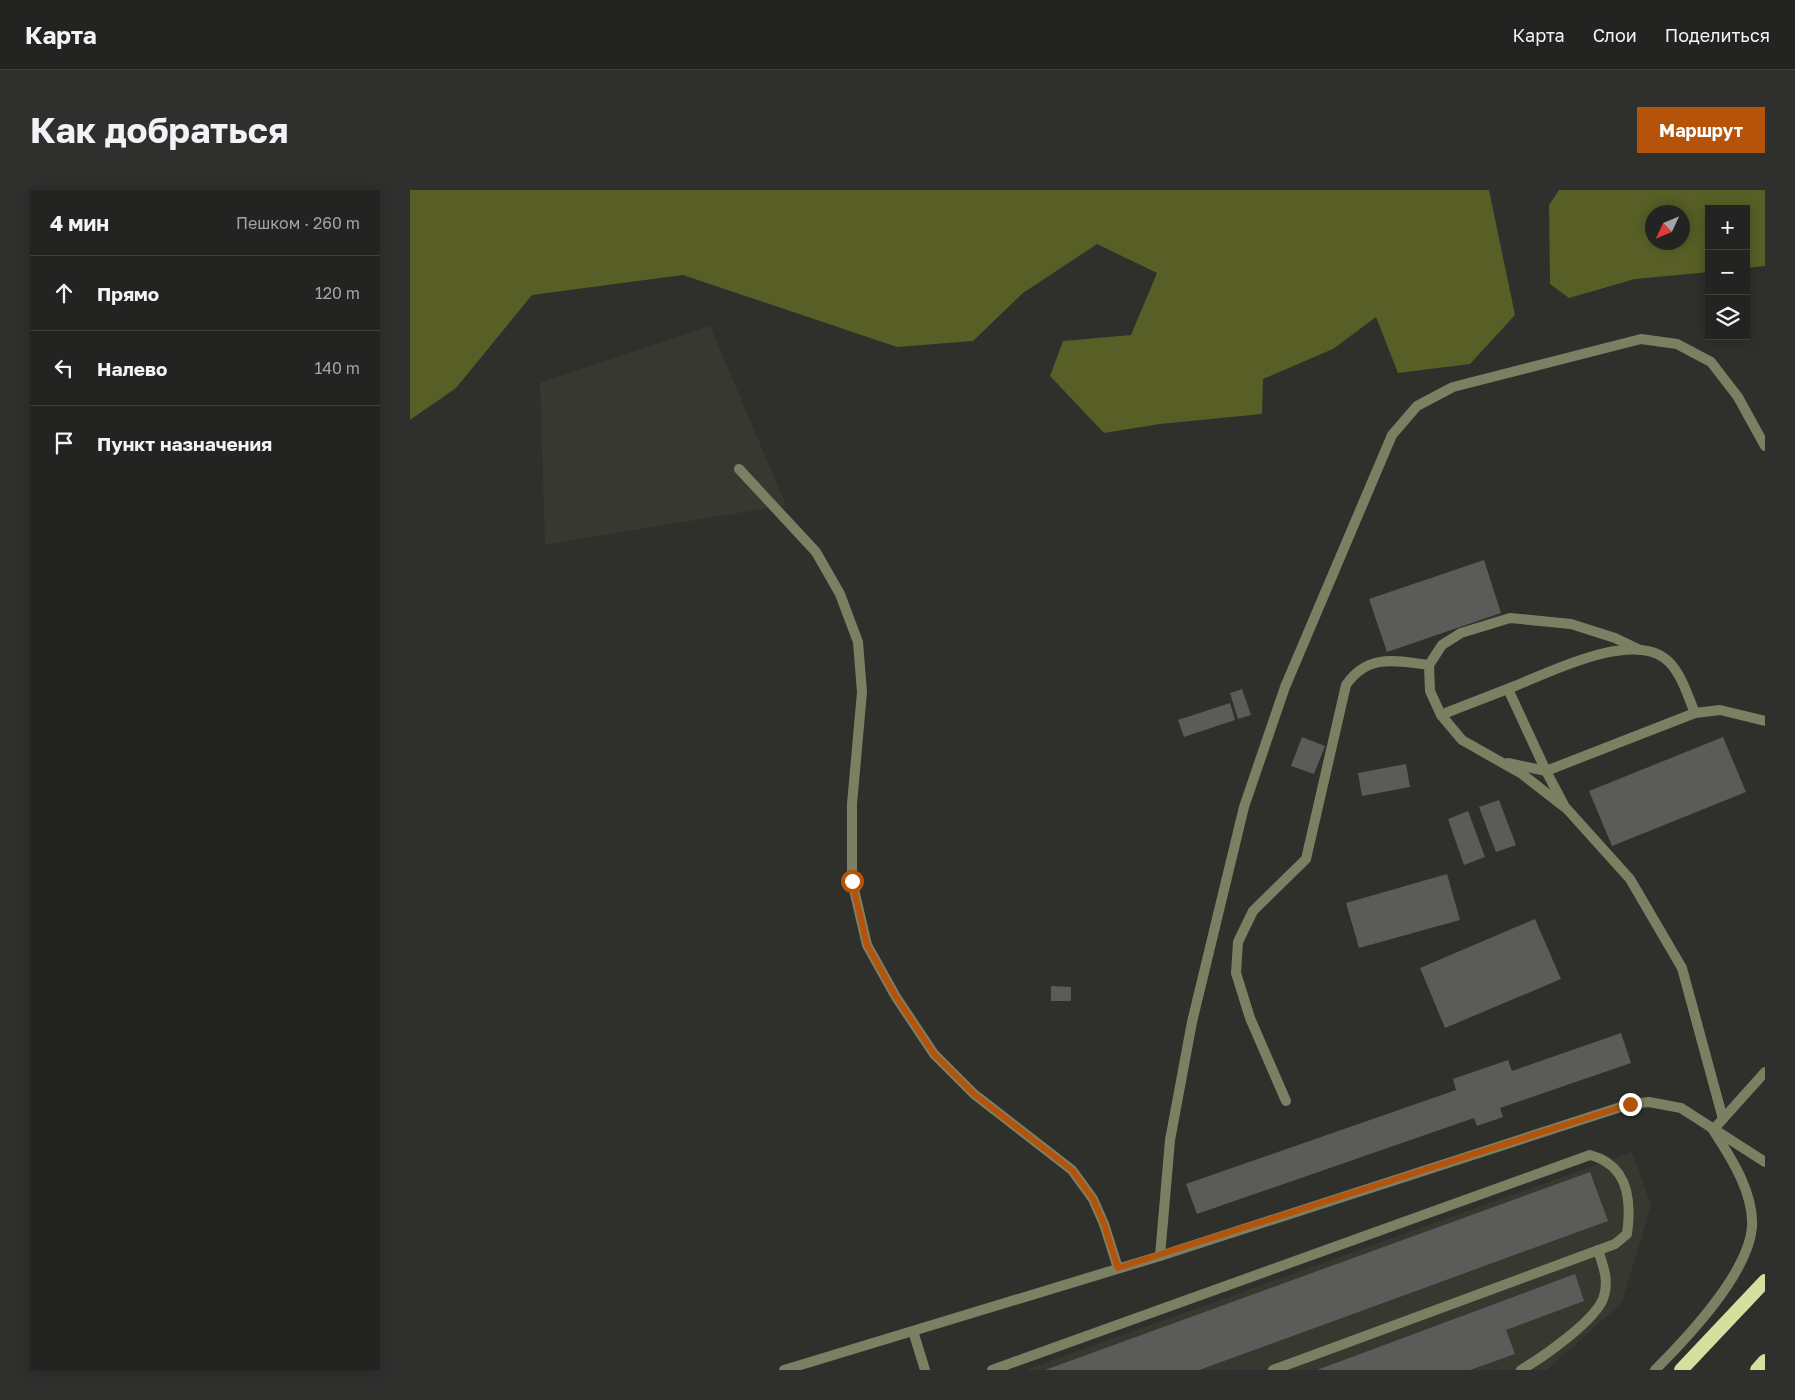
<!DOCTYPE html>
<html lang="ru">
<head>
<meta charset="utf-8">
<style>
	:root { --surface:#232321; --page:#2f2f2e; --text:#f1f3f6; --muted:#a3a4a5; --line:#40403f; --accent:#b45309 }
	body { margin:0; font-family:"Golos Text",sans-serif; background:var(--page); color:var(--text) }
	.controls { position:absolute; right:15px; top:15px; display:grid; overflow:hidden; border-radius:0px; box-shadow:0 2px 12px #0003 }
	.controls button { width:45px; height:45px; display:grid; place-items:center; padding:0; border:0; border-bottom:1px solid var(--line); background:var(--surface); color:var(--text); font:25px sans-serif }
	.compass { position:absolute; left:1235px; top:15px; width:45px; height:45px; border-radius:50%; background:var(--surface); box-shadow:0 2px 12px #0003; rotate:226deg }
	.stop { position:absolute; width:15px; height:15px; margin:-11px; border:4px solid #b45309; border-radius:50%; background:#fff }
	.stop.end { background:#b45309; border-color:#fff; box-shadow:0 1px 5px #0008 }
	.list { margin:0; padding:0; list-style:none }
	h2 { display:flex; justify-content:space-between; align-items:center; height:65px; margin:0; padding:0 20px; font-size:21px }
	h2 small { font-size:16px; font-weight:400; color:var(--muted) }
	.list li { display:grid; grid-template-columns:32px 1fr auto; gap:15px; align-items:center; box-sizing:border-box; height:75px; padding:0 20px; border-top:1px solid var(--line) }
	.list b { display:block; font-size:19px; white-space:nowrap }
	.list em { font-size:16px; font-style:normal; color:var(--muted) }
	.icon { flex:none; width:28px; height:28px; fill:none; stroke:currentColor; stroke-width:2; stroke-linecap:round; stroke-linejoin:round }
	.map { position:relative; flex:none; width:1355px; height:1180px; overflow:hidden; border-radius:0px }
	header { display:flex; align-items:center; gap:30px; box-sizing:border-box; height:70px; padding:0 25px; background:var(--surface); border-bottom:1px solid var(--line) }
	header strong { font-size:24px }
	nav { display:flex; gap:28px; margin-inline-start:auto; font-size:18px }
	.intro { display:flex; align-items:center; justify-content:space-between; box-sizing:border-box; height:120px; padding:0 30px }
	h1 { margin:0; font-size:35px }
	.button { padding:12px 22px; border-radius:0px; background:var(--accent); color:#fff; font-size:18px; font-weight:700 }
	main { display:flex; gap:30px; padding:0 30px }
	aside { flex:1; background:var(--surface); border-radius:0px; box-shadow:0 2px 12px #0003 }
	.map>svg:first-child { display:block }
	.built { fill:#37382f }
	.green { fill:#575e26; fill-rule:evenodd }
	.building { fill:#5b5c59 }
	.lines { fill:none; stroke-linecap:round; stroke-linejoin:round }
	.service { stroke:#7b8063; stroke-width:10 }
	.minor { stroke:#7b8063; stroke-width:10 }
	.trunk { stroke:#d5e09e; stroke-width:14 }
	.route { stroke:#b45309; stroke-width:6 }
</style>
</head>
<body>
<header>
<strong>Карта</strong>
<nav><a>Карта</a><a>Слои</a><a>Поделиться</a></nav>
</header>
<div class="intro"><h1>Как добраться</h1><a class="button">Маршрут</a></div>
<main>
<aside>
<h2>4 мин<small>Пешком · 260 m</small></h2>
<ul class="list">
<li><svg class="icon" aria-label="ahead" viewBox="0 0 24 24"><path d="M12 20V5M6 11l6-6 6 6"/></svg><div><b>Прямо</b></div><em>120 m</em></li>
<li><svg class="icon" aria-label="left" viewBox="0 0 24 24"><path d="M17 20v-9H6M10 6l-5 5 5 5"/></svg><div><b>Налево</b></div><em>140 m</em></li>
<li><svg class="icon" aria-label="arrive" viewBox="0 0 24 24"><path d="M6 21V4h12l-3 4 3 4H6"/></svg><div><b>Пункт назначения</b></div></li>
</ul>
</aside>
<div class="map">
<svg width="1355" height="1180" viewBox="0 0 1355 1180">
	<rect width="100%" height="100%" fill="#2f2f2c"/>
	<g class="built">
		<polygon points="300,136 376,315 135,355 130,193"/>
		<polygon points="1222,962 1241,1015 1212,1113 1137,1180 615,1180"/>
	</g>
	<g class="green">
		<polygon points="0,0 1079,0 1105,125 1060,174 988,183 966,127 923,159 853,189 852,224 750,234 694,243 640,186 653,151 721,145 747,83 687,54 613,103 563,151 487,157 273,85 122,105 46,198 0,230"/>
		<path d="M 1149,0 L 1355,0 L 1355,76 L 1336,78 L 1336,19 L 1299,19 L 1299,82 L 1225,89 L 1159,108 L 1140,94 L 1139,15 ZM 1242,22 L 1272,22 L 1272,52 L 1242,52 Z"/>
	</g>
	<g class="building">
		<polygon points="1074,370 1091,423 977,462 959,409"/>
		<polygon points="832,499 841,525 828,529 820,503"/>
		<polygon points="820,513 825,530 774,547 768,530"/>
		<polygon points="892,547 915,556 904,584 881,576"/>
		<polygon points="1313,547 1336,602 1202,656 1179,601"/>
		<polygon points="996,574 1000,597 952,606 948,583"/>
		<polygon points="1089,610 1106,655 1086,662 1069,617"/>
		<polygon points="1058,621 1075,667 1054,675 1038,629"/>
		<polygon points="1037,684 1050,730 949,758 936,713"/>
		<polygon points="1125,729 1151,789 1035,838 1010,778"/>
		<polygon points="641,796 661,797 661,811 641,811"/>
		<polygon points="1211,843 1221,873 1090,918 1093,927 1067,936 1064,928 787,1024 776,994 1046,900 1043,889 1098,870 1102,881"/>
		<polygon points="1180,982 1198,1031 789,1180 635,1180"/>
		<polygon points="1165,1084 1174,1111 1096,1140 1105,1164 1060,1180 907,1180"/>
	</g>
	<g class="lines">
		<g class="service">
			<polyline points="329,279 406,362 430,404 448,452 452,502 442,614 442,691 457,755 486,807 524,864 564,904 662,980 683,1009 694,1034 708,1078"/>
			<polyline points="1230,460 1205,448 1161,434 1100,428 1051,443 1032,455 1019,475 1020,501 1031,525 1052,550 1112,584 1157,619 1220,689 1272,778 1313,929"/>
			<polyline points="1098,499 1136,581 1154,615"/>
			<polyline points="1285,523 1310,520 1355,531"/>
			<path d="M 1031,525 C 1055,515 1080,506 1105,496 C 1140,482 1226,438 1259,472 C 1272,485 1278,507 1285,523 L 1136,581 L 1098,573"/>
			<path d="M 876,911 L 840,828 L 826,783 L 828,752 L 843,721 L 896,669 L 936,495 C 958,463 986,471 1019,475"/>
			<polyline points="1303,940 1355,882"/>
			<polyline points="750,1066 760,950 782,832 834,617 875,497 982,245 1007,216 1043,197 1231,149 1267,154 1301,172 1328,207 1355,256"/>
			<polyline points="503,1141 515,1180"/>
			<path d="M 582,1180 L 1180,965 C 1218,975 1222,1009 1217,1044 L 1205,1054 L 863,1180"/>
			<path d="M 1111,1180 C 1133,1167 1188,1129 1194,1106 C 1199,1089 1193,1076 1188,1060"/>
		</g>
		<g class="minor">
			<polyline points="374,1180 750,1066 1220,914 1239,912 1271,918 1355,972"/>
			<path d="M 1245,1180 C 1278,1147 1338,1084 1342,1037 C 1344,1004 1322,969 1305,943"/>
		</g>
		<g class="trunk">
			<polyline points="1271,1180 1355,1091"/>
			<polyline points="1347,1180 1355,1171"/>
		</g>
	</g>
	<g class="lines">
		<polyline class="route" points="442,691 457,755 486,807 524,864 564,904 662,980 683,1009 694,1034 708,1078 1220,914"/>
	</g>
</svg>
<div class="controls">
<button>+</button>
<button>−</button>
<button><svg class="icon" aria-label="layers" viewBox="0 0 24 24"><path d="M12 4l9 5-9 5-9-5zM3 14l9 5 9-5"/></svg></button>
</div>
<svg class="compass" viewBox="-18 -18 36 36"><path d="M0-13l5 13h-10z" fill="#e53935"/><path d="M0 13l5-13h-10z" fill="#a3a4a5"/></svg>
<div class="stop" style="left:442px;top:691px"></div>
<div class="stop end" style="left:1220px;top:914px"></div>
</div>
</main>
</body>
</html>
